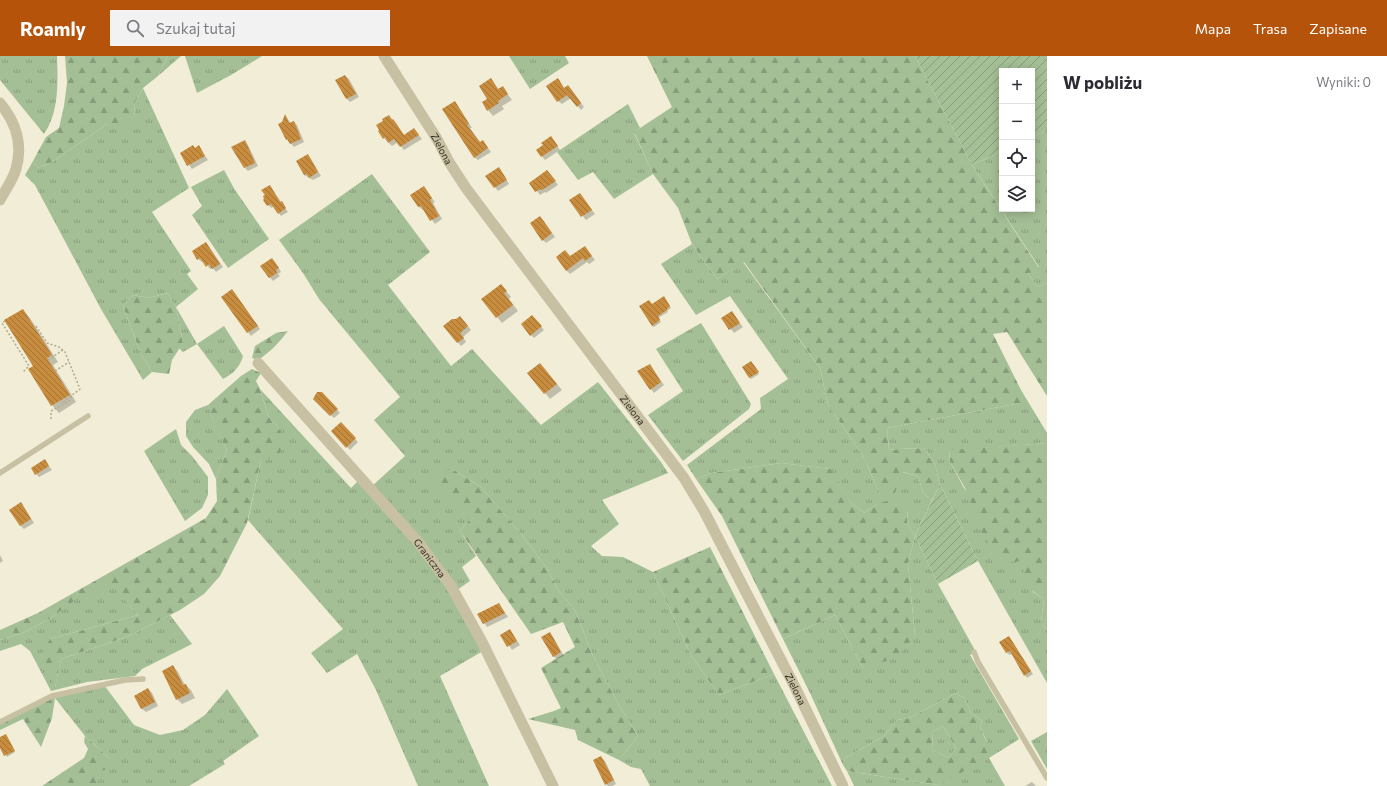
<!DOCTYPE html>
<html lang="pl">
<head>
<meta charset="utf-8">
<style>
	:root { --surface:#fff; --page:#f2f2f3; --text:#2b2b33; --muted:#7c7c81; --line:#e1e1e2; --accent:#b45309 }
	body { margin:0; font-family:Commissioner,sans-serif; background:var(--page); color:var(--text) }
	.controls { position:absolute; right:12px; top:12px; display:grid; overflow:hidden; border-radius:0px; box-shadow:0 2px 10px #0003 }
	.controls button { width:36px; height:36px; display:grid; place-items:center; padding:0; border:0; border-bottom:1px solid var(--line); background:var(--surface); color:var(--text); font:20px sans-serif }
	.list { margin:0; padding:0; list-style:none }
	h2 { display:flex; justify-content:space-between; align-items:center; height:52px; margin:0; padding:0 16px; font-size:17px }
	h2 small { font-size:13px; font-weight:400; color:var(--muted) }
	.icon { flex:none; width:22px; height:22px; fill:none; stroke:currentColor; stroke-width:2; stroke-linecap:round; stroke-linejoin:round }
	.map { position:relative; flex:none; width:1047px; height:730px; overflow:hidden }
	header { display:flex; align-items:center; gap:24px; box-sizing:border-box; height:56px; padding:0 20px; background:var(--accent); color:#fff }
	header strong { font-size:19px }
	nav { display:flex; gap:22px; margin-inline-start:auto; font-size:14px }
	.search { width:280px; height:36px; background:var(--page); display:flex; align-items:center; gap:10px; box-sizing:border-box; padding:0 14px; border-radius:0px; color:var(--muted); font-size:15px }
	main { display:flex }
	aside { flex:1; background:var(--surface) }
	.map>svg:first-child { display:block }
	.grass { fill:url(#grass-tufts) }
	.forest { fill:url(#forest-firs); fill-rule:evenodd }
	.garden { fill:url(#garden-furrows) }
	.shadow { fill:#0003 }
	.building { fill:url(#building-back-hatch) }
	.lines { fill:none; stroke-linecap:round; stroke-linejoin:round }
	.path { stroke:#b4ab8d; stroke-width:1.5; stroke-dasharray:2 2; stroke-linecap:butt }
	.lane { stroke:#c8c0a2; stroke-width:5.5 }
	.street { stroke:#c8c0a2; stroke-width:11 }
	.labels { text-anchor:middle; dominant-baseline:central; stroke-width:3; stroke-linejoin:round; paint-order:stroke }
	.street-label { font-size:10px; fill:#332e25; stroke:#f9f6e2 }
</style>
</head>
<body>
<header>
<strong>Roamly</strong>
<div class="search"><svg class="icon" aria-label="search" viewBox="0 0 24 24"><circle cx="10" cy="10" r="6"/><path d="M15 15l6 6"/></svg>Szukaj tutaj</div>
<nav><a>Mapa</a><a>Trasa</a><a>Zapisane</a></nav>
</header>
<main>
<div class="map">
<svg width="1047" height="730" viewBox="0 0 1047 730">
	<defs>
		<pattern id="grass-tufts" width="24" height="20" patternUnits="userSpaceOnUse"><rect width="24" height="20" fill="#a4bf96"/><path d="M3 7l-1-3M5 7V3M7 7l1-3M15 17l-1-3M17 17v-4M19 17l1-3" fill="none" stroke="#869c7a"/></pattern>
		<pattern id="forest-firs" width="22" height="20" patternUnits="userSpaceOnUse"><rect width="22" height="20" fill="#a4bf96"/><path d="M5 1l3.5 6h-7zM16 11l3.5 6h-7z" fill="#869c7a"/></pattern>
		<pattern id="garden-furrows" width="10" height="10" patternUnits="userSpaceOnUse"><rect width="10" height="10" fill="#a4bf96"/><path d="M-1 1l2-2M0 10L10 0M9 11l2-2" fill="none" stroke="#869c7a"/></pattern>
		<pattern id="building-back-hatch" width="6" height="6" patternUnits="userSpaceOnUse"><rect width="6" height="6" fill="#c78c3e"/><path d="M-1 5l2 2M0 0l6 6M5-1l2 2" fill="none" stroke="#a27334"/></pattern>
	</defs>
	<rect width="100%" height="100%" fill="#f1edd6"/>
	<g class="grass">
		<path d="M 0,0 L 57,0 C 58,26 59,56 44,78 L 0,24 Z"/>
		<polygon points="168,0 181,0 158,20"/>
		<polygon points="185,0 262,0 231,19 197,37"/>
		<polygon points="509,0 565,0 569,7 530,33"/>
		<path d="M 143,32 L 189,132 L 152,156 L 191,215 L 187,218 L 198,233 L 176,251 L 197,288 L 224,270 L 243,300 C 240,311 233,318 223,323 L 197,288 L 183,296 L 179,292 L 183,287 L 176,251 L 167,237 L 149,242 L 133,239 L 123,250 L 141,298 L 152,316 L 143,324 L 101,253 L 35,129 L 25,119 L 33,105 L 38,112 L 54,105 L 107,68 L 134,61 L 135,46 Z"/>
		<polygon points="628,48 640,72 634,77 653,118 614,143 593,116 578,124 557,96"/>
		<polygon points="1047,74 1047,227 1038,231 1028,218 1039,211 972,109 1002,95 1002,153 1032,153 1032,81"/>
		<polygon points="224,114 235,134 269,183 228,212 192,159 202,150 191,131"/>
		<polygon points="372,118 430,196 388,229 451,310 472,293 541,369 598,326 661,406 668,417 602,444 619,468 591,490 602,500 623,501 653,516 692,601 719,639 774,618 832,730 650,730 641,713 631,711 619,704 638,680 620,651 592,598 575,554 558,534 548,514 522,479 481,431 452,413 469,464 460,475 476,500 462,511 470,525 457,534 371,431 405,400 374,364 400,341 319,243 303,217 279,184"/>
		<polygon points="692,188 717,223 743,206 820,312 828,349 863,400 880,438 902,416 918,420 923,437 932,444 915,480 938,528 976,596 970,599 1019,683 989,702 1005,730 854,730 847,715 938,729 987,686 980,671 982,665 971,657 965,643 956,637 909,662 897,664 884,680 845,702 843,709 810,637 783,583 835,559 863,612 915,580 908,508 915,480 907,468 908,455 877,448 864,457 851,447 830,413 781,407 711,417 696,423 687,409 761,353 760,342 788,323 730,240 696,259 661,208"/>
		<polygon points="701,267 751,348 749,353 683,405 648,359 683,335 656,293"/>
		<polygon points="260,333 351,432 359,424 425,500 451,538 483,595 440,620 489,730 418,730 376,634 357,598 327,617 311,597 343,573 248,464 261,404 281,375 268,360"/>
		<polygon points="1021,334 1047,377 1047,387 949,395 950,406 964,432 1022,505 1033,536 1044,543 1041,566 1047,574 1047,627 978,505 940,428 935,408 924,392 899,393 889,394 887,372 1020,347"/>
		<polygon points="208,349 217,374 227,394 216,423 209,408 193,391 186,380 186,366 195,354"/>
		<polygon points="176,373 181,389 192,400 208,421 208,439 202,452 185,465 144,395"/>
		<polygon points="112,528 138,559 50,583 55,631 61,603 127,581 170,559 192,588 142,613 135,620 87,626 51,635 30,595 21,588 0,595 0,584 23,577 51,562 79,540"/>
		<polygon points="104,629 134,669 160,679 183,674 205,659 227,633 259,680 223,705 225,708 189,730 98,730 98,716 110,703 85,680 55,642"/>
		<polygon points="943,670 956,692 949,702 932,694 933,675"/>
		<polygon points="1047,676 1047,713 1031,685"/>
	</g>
	<g class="forest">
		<polygon points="65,0 168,0 158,20 143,32 135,46 134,61 125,69 107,68 54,105 38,112 33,105 46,81 59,72 64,50 67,27"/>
		<polygon points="647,0 915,0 972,109 1039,212 1028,218 1038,231 1047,227 1047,340 1007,276 993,278 1021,334 1021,347 887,372 889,394 899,393 924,392 935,408 940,428 932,444 923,437 918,420 903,416 893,442 908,455 907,468 915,480 908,508 915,580 896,602 863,612 835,559 783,583 722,460 696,423 711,417 781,407 831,413 851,447 864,457 877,448 893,443 880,438 863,400 828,349 820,312 744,206 717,223 692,188 678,152 653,118 634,76 672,51"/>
		<polygon points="167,237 176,251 183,287 172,304 169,318 152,316 141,298 123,250 133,239 149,242"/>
		<path d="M 288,275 C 279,287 270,296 258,304 L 252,302 L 255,290 L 276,277 Z"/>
		<polygon points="252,313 261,317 256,325 260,333 268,360 281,375 280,400 261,404 247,467 220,520 204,538 180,554 127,581 61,603 55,632 42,598 50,583 138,559 112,529 79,541 51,562 23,577 0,584 0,574 38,557 206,462 217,445 216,423 227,394 217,375 208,349 241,320"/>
		<path d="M 1047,387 L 1047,574 L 1041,566 L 1044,543 C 1025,531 1025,527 1022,505 L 1005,507 L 983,480 L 965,432 L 950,406 L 949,394 Z"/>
		<polygon points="452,413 481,431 522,479 548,514 558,534 575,554 592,598 620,651 638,680 619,704 578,684 575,674 528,663 554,655 561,652 541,612 575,591 563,566 531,578 460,475 469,464 426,421"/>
		<polygon points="710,491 774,618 719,639 692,601 653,516"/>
		<path d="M 956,637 L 965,643 L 971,657 L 982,665 L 980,671 L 987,687 L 989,702 L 938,729 L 847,715 L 843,709 L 845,702 L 884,680 L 897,664 L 909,662 ZM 943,670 L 956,692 L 949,702 L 932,694 L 933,675 Z"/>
		<polygon points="55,642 52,662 41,691 23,663 0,674 0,668 50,643"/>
		<polygon points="85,680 110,703 110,712 98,716 98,730 42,730 84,702 88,693 84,686"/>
	</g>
	<g class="garden">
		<polygon points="915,0 1047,0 1047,74 1032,81 1032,15 1002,15 1002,95 972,109"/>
		<polygon points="940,428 978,505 938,528 915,480"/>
	</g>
	<g class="shadow">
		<polygon points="345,20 349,23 359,41 350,46 347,43 337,25"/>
		<polygon points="491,24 499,34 502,31 512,44 502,50 504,53 493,60 488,54"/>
		<polygon points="558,24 565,33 568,30 572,34 584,51 581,54 571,42 562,48 558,45"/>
		<polygon points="455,47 458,50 472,72 470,72 480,87 483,85 491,96 478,104 474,101"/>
		<polygon points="286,60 291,68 294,66 297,69 304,86 294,91 287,83 279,69 283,67"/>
		<polygon points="389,60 397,68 404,80 414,73 422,83 404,94 398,86 392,90 384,82"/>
		<polygon points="245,85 248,89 258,110 248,115 245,112"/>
		<polygon points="554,85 560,94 545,104 537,94"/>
		<polygon points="199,91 208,104 192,113 181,98"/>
		<polygon points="308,100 311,103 321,120 313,124 304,119"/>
		<polygon points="499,112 509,128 498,135 495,131"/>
		<polygon points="547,115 558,129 546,137 545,136 540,139 531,127"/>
		<polygon points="424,132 435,146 433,147 442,163 435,168 424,153 423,154 419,151 412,140"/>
		<polygon points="272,133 288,156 281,160 274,150 271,152 264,144"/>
		<polygon points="580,138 595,158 586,164 570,144"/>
		<polygon points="543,164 555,181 546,187 543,184"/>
		<polygon points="209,191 223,211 216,216 213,212 210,213 204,205 202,206 198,203"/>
		<polygon points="585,191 595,204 589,208 587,206 570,218 566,214 570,201"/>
		<polygon points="275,206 281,216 278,218 280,220 273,225 261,211"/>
		<polygon points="506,235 511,241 509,243 518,255 502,267 483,244"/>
		<polygon points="235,238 260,273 251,280 222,242"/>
		<polygon points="665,243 671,252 667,255 668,256 658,262 661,266 654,271 652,270 652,249"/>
		<polygon points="23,254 30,262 58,306 53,309 76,346 59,357 52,349 34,311"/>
		<polygon points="732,257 743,271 734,277 723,263"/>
		<polygon points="536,264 544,274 534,282 531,279"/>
		<polygon points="464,265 471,274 463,281 466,286 461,290 444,270"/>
		<polygon points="751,306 759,318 751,323 750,322"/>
		<polygon points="540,308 562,334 550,343 545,337"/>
		<polygon points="650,309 664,329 654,337 639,316"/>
		<polygon points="326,341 340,357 334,362 314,343"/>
		<polygon points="344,371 358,386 350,394 332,375"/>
		<polygon points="44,404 52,414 39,421 36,418"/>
		<polygon points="24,451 34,467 24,473 20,469"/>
		<polygon points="0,499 3,505 0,507"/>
		<polygon points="499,548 508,561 487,571 479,559"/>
		<polygon points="510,574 520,589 512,594 502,579"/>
		<polygon points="550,577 553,581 564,600 557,603 553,600"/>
		<polygon points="1009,581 1033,618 1027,622 1012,598 1010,599 1007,597 1001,586"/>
		<polygon points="173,610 178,616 185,629 191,634 195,642 182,648 177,643"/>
		<polygon points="148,633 152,637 158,650 146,656 142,653 136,640"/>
		<polygon points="7,681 15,696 7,701 0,690 0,683"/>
		<polygon points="601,701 605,705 616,728 612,730 608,730 606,728"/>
		<polygon points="1032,726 1036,730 1025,730"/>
	</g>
	<g class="building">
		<polygon points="345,19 356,38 346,43 335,24"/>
		<polygon points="491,22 498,33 503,30 508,38 498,45 499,47 487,55 482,46 487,43 479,30"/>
		<polygon points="558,22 564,32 568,29 581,47 577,51 567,39 557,46 546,30"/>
		<polygon points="455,45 469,68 467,69 480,86 483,84 488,92 474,102 442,53"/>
		<polygon points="285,58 289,67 294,65 301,83 290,88 287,83 286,84 278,68 282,66"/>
		<polygon points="389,59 392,64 393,63 404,79 414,72 419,79 400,91 394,83 388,87 385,81 383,83 378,75 379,74 376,69 383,65 382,63"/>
		<polygon points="551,80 558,90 541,101 536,94 543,89 541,87"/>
		<polygon points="245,84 255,107 244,112 231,91"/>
		<polygon points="193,89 195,92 199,89 205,100 187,110 180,97"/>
		<polygon points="308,98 318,116 309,122 307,118 304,119 296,105"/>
		<polygon points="499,111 507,124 494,132 485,120"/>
		<polygon points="547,114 556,125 542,134 541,133 535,136 529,127"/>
		<polygon points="270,129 280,146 282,145 286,152 278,158 271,148 267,150 263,144 264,143 263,140 265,139 261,134"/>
		<polygon points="424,130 432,142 430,144 439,160 430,165 421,150 418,151 410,139"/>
		<polygon points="580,137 592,154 581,161 569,144"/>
		<polygon points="540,160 552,177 542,185 530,167"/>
		<polygon points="206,186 220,208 212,213 209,208 206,211 200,202 197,204 192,195"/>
		<polygon points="585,190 592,200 585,205 583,202 566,215 556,201 565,194 570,200"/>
		<polygon points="272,202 279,212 276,214 277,217 269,222 260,210"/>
		<polygon points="501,228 507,235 504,237 513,249 496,262 481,243"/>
		<polygon points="232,233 258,270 247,277 221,241"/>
		<polygon points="664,240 670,250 667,253 667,254 658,260 660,264 652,270 639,250 649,244 652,248"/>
		<polygon points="23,253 52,299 47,302 70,339 51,350 28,313 33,310 4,264"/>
		<polygon points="732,255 740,267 729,274 721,262"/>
		<polygon points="532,259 542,270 530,280 521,268"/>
		<polygon points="460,260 468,270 460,277 464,282 457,287 443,270 452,263 456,263"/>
		<polygon points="751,305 759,316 749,322 742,311"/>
		<polygon points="540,307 557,328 544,338 527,317"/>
		<polygon points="650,308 661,326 650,334 637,315"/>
		<polygon points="317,336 322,336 338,353 330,360 313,343"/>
		<polygon points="341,366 356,382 346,392 331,375"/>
		<polygon points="45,403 49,410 35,419 31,412"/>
		<polygon points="21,446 31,463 20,470 9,454"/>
		<polygon points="499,547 505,557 483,568 477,558"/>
		<polygon points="510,573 517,585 507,591 500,579"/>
		<polygon points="550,576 561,596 553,601 541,581"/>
		<polygon points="1009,580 1031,615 1024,620 1010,595 1006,597 999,586"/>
		<polygon points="173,609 183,629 186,628 190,637 176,644 162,615"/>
		<polygon points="148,632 155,646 141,653 134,640"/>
		<polygon points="6,678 15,695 4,700 0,692 0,681"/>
		<polygon points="601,700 614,724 605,729 593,704"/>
	</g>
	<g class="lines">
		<g class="path">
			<polyline points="5,265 2,267 29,310 23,316"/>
			<polyline points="36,270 47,287 59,291 65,296 80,333 62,347 61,346"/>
			<polyline points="48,304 63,294"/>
			<polyline points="55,315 69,306"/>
			<polyline points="51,363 51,355 69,345 72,340"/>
		</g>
		<g class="lane">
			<polyline points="0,417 88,360"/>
			<polyline points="974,596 978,606 1047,722"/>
			<polyline points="0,666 52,640 125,624 143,623"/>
		</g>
		<g class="street">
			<path id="s1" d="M 384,0 L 437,83 L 449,106 L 466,132 L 684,422 L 704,455 L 795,631 L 843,730"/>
			<path d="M 0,47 C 16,66 23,89 16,113 C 13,124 5,134 0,144"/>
			<path id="s2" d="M 258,307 L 418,486 L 451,530 L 482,586 L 553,730"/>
		</g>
	</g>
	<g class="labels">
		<g class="street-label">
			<text stroke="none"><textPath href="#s1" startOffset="109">Zielona</textPath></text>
			<text stroke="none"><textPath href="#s1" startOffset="433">Zielona</textPath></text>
			<text stroke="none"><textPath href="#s2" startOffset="260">Graniczna</textPath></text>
			<text stroke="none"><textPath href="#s1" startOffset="757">Zielona</textPath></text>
		</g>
	</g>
</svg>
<div class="controls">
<button>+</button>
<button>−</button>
<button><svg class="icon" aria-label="locate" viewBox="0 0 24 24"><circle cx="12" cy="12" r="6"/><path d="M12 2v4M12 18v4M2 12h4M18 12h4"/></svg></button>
<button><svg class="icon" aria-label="layers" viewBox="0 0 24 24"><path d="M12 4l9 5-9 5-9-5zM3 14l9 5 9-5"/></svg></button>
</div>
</div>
<aside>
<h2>W pobliżu<small>Wyniki: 0</small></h2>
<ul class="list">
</ul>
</aside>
</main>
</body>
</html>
